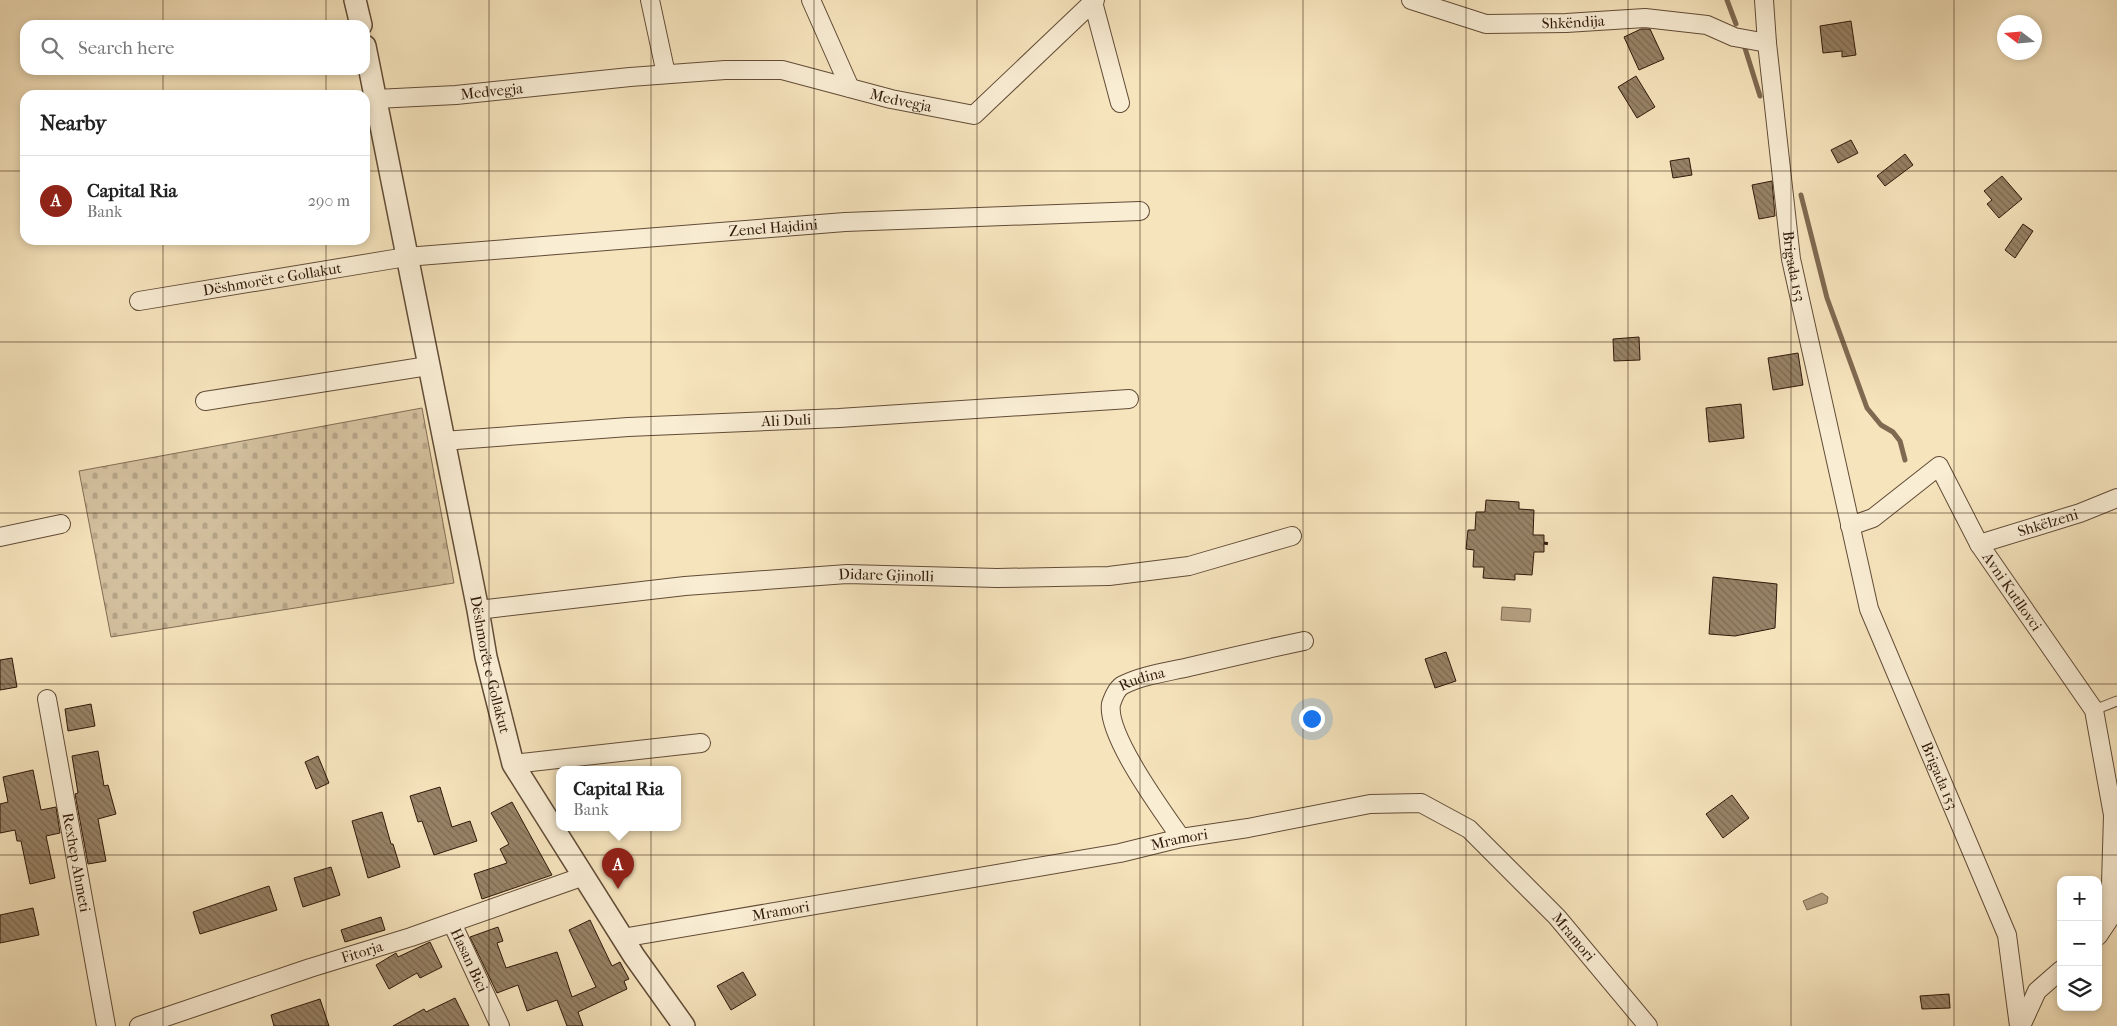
<!DOCTYPE html>
<html lang="en">
<head>
<meta charset="utf-8">
<style>
	:root { --surface:#fff; --page:#f6f6f6; --text:#222; --muted:#767676; --line:#e0e0e0; --accent:#8f2418 }
	body { margin:0; font-family:"IM FELL French Canon",serif; background:var(--page); color:var(--text) }
	.controls { position:absolute; right:15px; bottom:15px; display:grid; overflow:hidden; border-radius:10px; box-shadow:0 2px 8px #0003 }
	.controls button { width:45px; height:45px; display:grid; place-items:center; padding:0; border:0; border-bottom:1px solid var(--line); background:var(--surface); color:var(--text); font:25px sans-serif }
	.compass { position:absolute; left:1997px; top:15px; width:45px; height:45px; border-radius:50%; background:var(--surface); box-shadow:0 2px 8px #0003; rotate:286deg }
	.you { position:absolute; left:1311px; top:718px; width:18px; height:18px; margin:-12px; border:4px solid #fff; border-radius:50%; background:#1a73e8; box-shadow:0 0 0 8px #1a73e833 }
	.badge { display:grid; place-items:center; width:32px; height:32px; border-radius:50%; background:var(--accent); color:#fff; font-size:16px; font-weight:700 }
	.pin { position:absolute; translate:-50% -41px; filter:drop-shadow(0 1px 2px #0008) }
	.pin::after { content:''; position:absolute; top:26px; width:18px; height:15px; background:inherit; clip-path:polygon(0 0,100% 0,50% 100%) }
	.popup { position:absolute; left:556px; top:766px; width:125px; height:65px; box-sizing:border-box; display:grid; place-content:center; border-radius:10px; background:var(--surface); filter:drop-shadow(0 1px 4px #0005); font-size:16px; white-space:nowrap; color:var(--muted) }
	.popup b { font-size:19px; color:var(--text) }
	.popup::after { content:''; position:absolute; left:50%; top:100%; margin-left:-10px; border:10px solid transparent; border-top-color:var(--surface) }
	.list { margin:0; padding:0; list-style:none }
	h2 { display:flex; justify-content:space-between; align-items:center; height:65px; margin:0; padding:0 20px; font-size:21px }
	h2 small { font-size:16px; font-weight:400; color:var(--muted) }
	.list li { display:grid; grid-template-columns:32px 1fr auto; gap:15px; align-items:center; box-sizing:border-box; height:90px; padding:0 20px; border-top:1px solid var(--line) }
	.list b { display:block; font-size:19px; white-space:nowrap }
	.list p { margin:0; font-size:16px; white-space:nowrap; color:var(--muted) }
	.list em { font-size:16px; font-style:normal; color:var(--muted) }
	.icon { flex:none; width:28px; height:28px; fill:none; stroke:currentColor; stroke-width:2; stroke-linecap:round; stroke-linejoin:round }
	.map { position:relative; flex:none; width:2117px; height:1026px; overflow:hidden }
	.search { position:absolute; background:var(--surface); box-shadow:0 2px 8px #0003; left:20px; top:20px; width:350px; height:55px; display:flex; align-items:center; gap:12px; box-sizing:border-box; padding:0 18px; border-radius:15px; color:var(--muted); font-size:19px }
	.panel { position:absolute; background:var(--surface); box-shadow:0 2px 8px #0003; left:20px; top:90px; width:350px; height:155px; border-radius:15px }
	.map>svg:first-child { display:block }
	.cemetery { fill:url(#cemetery-stones); stroke:#826d54 }
	.water { fill:#b39f80; stroke:#7f6951 }
	.lines { fill:none; stroke-linecap:round; stroke-linejoin:round }
	.stream { stroke:#7f6951; stroke-width:5 }
	.building { fill:url(#building-back-hatch); stroke:#30190a }
	.service-casing { stroke:#624c37; stroke-width:11 }
	.minor-casing { stroke:#624c37; stroke-width:20 }
	.tertiary-casing { stroke:#624c37; stroke-width:24 }
	.path { stroke:#30190a; stroke-width:3; stroke-dasharray:4 2.5; stroke-linecap:butt }
	.service { stroke:#f9edd4; stroke-width:9 }
	.minor { stroke:#f9edd4; stroke-width:18 }
	.tertiary { stroke:#f9edd4; stroke-width:21 }
	.grid { fill:none; stroke:#30190a; stroke-width:1; stroke-opacity:0.55 }
	.labels { text-anchor:middle; dominant-baseline:central; stroke-width:4; stroke-linejoin:round; paint-order:stroke }
	.street-label { font-size:15px; fill:#30190a; stroke:#f9edd4 }
</style>
</head>
<body>
<div class="map">
<svg width="2117" height="1026" viewBox="0 0 2117 1026">
	<defs>
		<pattern id="cemetery-stones" width="16" height="16" patternUnits="userSpaceOnUse" patternTransform="scale(1.25)"><rect width="16" height="16" fill="#d4c19f"/><path d="M2 7V4a2 2 0 0 1 4 0v3zM10 15v-3a2 2 0 0 1 4 0v3z" fill="#b6a588"/></pattern>
		<pattern id="building-back-hatch" width="6" height="6" patternUnits="userSpaceOnUse" patternTransform="scale(1.25)"><rect width="6" height="6" fill="#978367"/><path d="M-1 5l2 2M0 0l6 6M5-1l2 2" fill="none" stroke="#7c6a53"/></pattern>
	</defs>
	<rect width="100%" height="100%" fill="#f6e4bd"/>
	<filter id="stains"><feTurbulence type="fractalNoise" baseFrequency=".004" numOctaves="4"/><feColorMatrix values="0 0 0 0 .2 0 0 0 0 .09 0 0 0 0 .02 0 0 0 .5 -.17"/></filter>
	<radialGradient id="worn" r=".72"><stop offset=".6" stop-color="#630" stop-opacity="0"/><stop offset="1" stop-color="#630" stop-opacity=".3"/></radialGradient>
	<polygon class="cemetery" points="422,408 454,583 111,637 79,471"/>
	<g class="water">
		<polygon points="1502,607 1531,609 1530,622 1501,620"/>
		<polygon points="1822,893 1828,897 1827,903 1807,910 1803,901"/>
	</g>
	<g class="lines">
		<g class="stream">
			<polyline points="1727,0 1736,24"/>
			<polyline points="1744,45 1760,96"/>
			<polyline points="1801,195 1827,298 1867,408 1881,425 1893,432 1900,441 1905,460"/>
		</g>
	</g>
	<g class="building">
		<polygon points="1851,21 1856,55 1842,57 1842,51 1823,53 1820,26"/>
		<polygon points="1641,29 1650,29 1664,59 1639,70 1624,37"/>
		<polygon points="1636,76 1655,107 1637,118 1618,87"/>
		<polygon points="1851,140 1858,153 1838,163 1831,150"/>
		<polygon points="1905,154 1913,165 1885,186 1877,176"/>
		<polygon points="1689,158 1692,175 1673,178 1670,161"/>
		<polygon points="2002,176 2022,199 1999,218 1987,204 1992,200 1984,191"/>
		<polygon points="1772,181 1775,216 1759,219 1752,185"/>
		<polygon points="2023,224 2033,231 2015,258 2005,250"/>
		<polygon points="1639,337 1640,360 1614,361 1613,339"/>
		<polygon points="1798,353 1803,385 1773,390 1768,358"/>
		<polygon points="1741,404 1744,438 1709,442 1706,408"/>
		<polygon points="1486,500 1519,502 1519,509 1534,510 1533,535 1544,535 1544,552 1534,552 1532,575 1515,574 1515,580 1483,578 1484,567 1473,567 1474,550 1466,549 1468,530 1475,530 1476,512 1485,512"/>
		<polygon points="1713,577 1777,584 1775,628 1735,636 1709,634"/>
		<polygon points="1446,652 1456,681 1435,688 1425,659"/>
		<polygon points="12,658 17,687 0,690 0,660"/>
		<polygon points="91,704 95,726 68,731 65,709"/>
		<polygon points="98,751 104,786 108,785 116,814 98,819 106,861 88,864 75,794 78,793 72,756"/>
		<polygon points="318,756 329,783 316,789 305,762"/>
		<polygon points="33,770 41,810 56,807 60,833 46,836 55,878 30,884 21,841 17,841 15,830 0,833 0,804 8,802 3,777"/>
		<polygon points="440,787 452,827 470,821 477,841 434,855 422,821 418,822 410,796"/>
		<polygon points="1732,795 1749,818 1723,838 1706,814"/>
		<polygon points="512,802 552,875 482,899 474,874 507,863 500,849 509,844 491,813"/>
		<polygon points="382,812 391,844 393,844 400,867 368,878 352,821"/>
		<polygon points="331,867 340,895 303,907 294,878"/>
		<polygon points="269,886 277,910 200,934 193,912"/>
		<polygon points="33,908 39,935 0,943 0,915"/>
		<polygon points="381,917 385,930 345,942 341,930"/>
		<polygon points="590,920 612,966 620,962 629,979 624,981 627,989 578,1012 583,1026 567,1026 557,1000 527,1011 518,985 497,993 470,937 498,927 503,941 497,943 506,968 557,952 572,997 596,987 569,930"/>
		<polygon points="430,942 442,967 420,978 417,973 389,989 376,965 396,953 398,957"/>
		<polygon points="743,972 756,995 731,1010 717,986"/>
		<polygon points="1949,994 1950,1008 1922,1009 1920,996"/>
		<polygon points="455,998 469,1026 393,1026 424,1009 426,1012"/>
		<polygon points="320,999 329,1026 274,1026 271,1015"/>
	</g>
	<g class="lines">
		<g class="service-casing">
			<polyline id="service" points="2094,710 2117,701"/>
		</g>
		<g class="minor-casing">
			<g id="minor">
				<polyline points="650,0 666,74"/>
				<polyline points="811,0 850,88"/>
				<path id="s1" d="M 1411,0 L 1486,24 L 1566,23 L 1645,18 L 1707,25 L 1734,37 L 1767,43"/>
				<path id="s2" d="M 1764,0 L 1767,43 L 1791,259 L 1869,609 L 2007,935 L 2019,1026"/>
				<polyline points="1093,2 1120,103"/>
				<path id="s3" d="M 376,99 L 456,95 L 630,77 L 725,70 L 782,70 L 891,99 L 974,115 L 1095,0"/>
				<path id="s4" d="M 139,301 L 406,257 L 845,222 L 1140,211"/>
				<polyline points="205,401 428,366"/>
				<path id="s5" d="M 443,441 L 628,427 L 839,418 L 1129,399"/>
				<path id="s6" d="M 1850,526 L 1873,518 L 1939,466 L 1979,544 L 2094,710 L 2113,815 L 2110,918 L 2098,936"/>
				<polyline points="0,537 61,524"/>
				<path id="s7" d="M 1979,544 L 2080,513 L 2117,498"/>
				<path id="s8" d="M 478,610 L 685,586 L 847,574 L 997,578 L 1109,576 L 1189,566 L 1292,536"/>
				<path id="s9" d="M 47,699 L 106,1026"/>
				<polyline points="513,764 701,743"/>
				<path id="s10" d="M 1181,838 C 1163,812 1106,735 1111,704 C 1113,698 1117,688 1123,685 C 1143,675 1167,672 1189,667 C 1227,658 1266,649 1304,641"/>
				<path id="s11" d="M 452,923 L 500,1026"/>
				<path id="s12" d="M 622,938 L 1120,853 L 1181,838 L 1248,828 L 1370,804 L 1421,803 L 1469,829 L 1557,917 L 1648,1026"/>
				<path id="s13" d="M 139,1026 L 310,968 L 411,937 L 584,876"/>
				<polyline points="2021,1026 2037,991 2061,970"/>
			</g>
		</g>
		<g class="tertiary-casing">
			<g id="tertiary">
				<polyline points="355,0 361,25"/>
				<path id="s14" d="M 365,46 L 478,610 L 486,657 L 513,764 L 634,956 L 684,1026"/>
			</g>
		</g>
		<polyline class="path" points="1544,543 1549,544"/>
		<use href="#service" class="service"/>
		<use href="#minor" class="minor"/>
		<use href="#tertiary" class="tertiary"/>
	</g>
	<path class="grid" d="M 163,0 L 163,25M 326,0 L 326,25M 489,0 L 489,1026M 651,0 L 651,1026M 814,0 L 814,1026M 977,0 L 977,1026M 1140,0 L 1140,1026M 1303,0 L 1303,1026M 1466,0 L 1466,1026M 1628,0 L 1628,1026M 1791,0 L 1791,1026M 1954,0 L 1954,1026M 163,70 L 163,95M 326,70 L 326,95M 0,171 L 25,171M 365,171 L 2117,171M 163,240 L 163,1026M 326,240 L 326,1026M 0,342 L 2117,342M 0,513 L 2117,513M 0,684 L 2117,684M 0,855 L 2117,855"/>
	<g class="labels">
		<g class="street-label">
			<text stroke="none"><textPath href="#s1" startOffset="166">Shkëndija</textPath></text>
			<text stroke="none"><textPath href="#s3" startOffset="116">Medvegja</textPath></text>
			<text stroke="none"><textPath href="#s3" startOffset="530">Medvegja</textPath></text>
			<text stroke="none"><textPath href="#s4" startOffset="639">Zenel Hajdini</textPath></text>
			<text stroke="none"><textPath href="#s2" startOffset="268">Brigada 153</textPath></text>
			<text stroke="none"><textPath href="#s4" startOffset="135">Dëshmorët e Gollakut</textPath></text>
			<text stroke="none"><textPath href="#s5" startOffset="344">Ali Duli</textPath></text>
			<text stroke="none"><textPath href="#s7" startOffset="72">Shkëlzeni</textPath></text>
			<text stroke="none"><textPath href="#s8" startOffset="410">Didare Gjinolli</textPath></text>
			<text stroke="none"><textPath href="#s6" startOffset="254">Avni Kutllovci</textPath></text>
			<text stroke="none"><textPath href="#s14" startOffset="631">Dëshmorët e Gollakut</textPath></text>
			<text stroke="none"><textPath href="#s10" startOffset="196">Rudina</textPath></text>
			<text stroke="none"><textPath href="#s2" startOffset="800">Brigada 153</textPath></text>
			<text stroke="none"><textPath href="#s12" startOffset="566">Mramori</textPath></text>
			<text stroke="none"><textPath href="#s9" startOffset="166">Rexhep Ahmeti</textPath></text>
			<text stroke="none"><textPath href="#s12" startOffset="161">Mramori</textPath></text>
			<text stroke="none"><textPath href="#s12" startOffset="1016">Mramori</textPath></text>
			<text stroke="none"><textPath href="#s13" startOffset="235">Fitorja</textPath></text>
			<text stroke="none"><textPath href="#s11" startOffset="41">Hasan Bici</textPath></text>
		</g>
	</g>
	<rect width="100%" height="100%" filter="url(#stains)"/>
	<rect width="100%" height="100%" fill="url(#worn)"/>
</svg>
<div class="controls">
<button>+</button>
<button>−</button>
<button><svg class="icon" aria-label="layers" viewBox="0 0 24 24"><path d="M12 4l9 5-9 5-9-5zM3 14l9 5 9-5"/></svg></button>
</div>
<svg class="compass" viewBox="-18 -18 36 36"><path d="M0-13l5 13h-10z" fill="#e53935"/><path d="M0 13l5-13h-10z" fill="#767676"/></svg>
<div class="you"></div>
<div class="pin badge" style="left:618px;top:889px">A</div>
<div class="popup"><b>Capital Ria</b>Bank</div>
<div class="search"><svg class="icon" aria-label="search" viewBox="0 0 24 24"><circle cx="10" cy="10" r="6"/><path d="M15 15l6 6"/></svg>Search here</div>
<section class="panel">
<h2>Nearby<small></small></h2>
<ul class="list">
<li><span class="badge">A</span><div><b>Capital Ria</b><p>Bank</p></div><em>290 m</em></li>
</ul>
</section>
</div>
</body>
</html>
